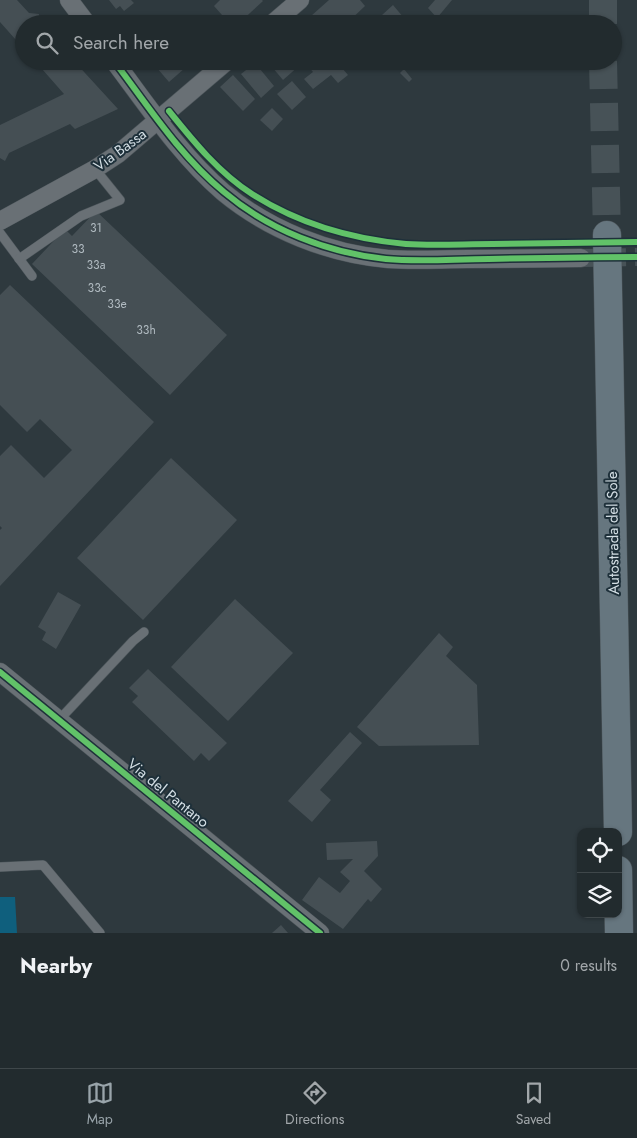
<!DOCTYPE html>
<html lang="en">
<head>
<meta charset="utf-8">
<style>
	:root { --surface:#222b2e; --page:#2a3336; --text:#f1f3f6; --muted:#a2a7aa; --line:#3f474a; --accent:#99a4aa }
	body { margin:0; font-family:Jost,sans-serif; background:var(--page); color:var(--text) }
	.controls { position:absolute; right:15px; bottom:15px; display:grid; overflow:hidden; border-radius:10px; box-shadow:0 1px 4px #0004 }
	.controls button { width:45px; height:45px; display:grid; place-items:center; padding:0; border:0; border-bottom:1px solid var(--line); background:var(--surface); color:var(--text); font:25px sans-serif }
	.list { margin:0; padding:0; list-style:none }
	h2 { display:flex; justify-content:space-between; align-items:center; height:65px; margin:0; padding:0 20px; font-size:21px }
	h2 small { font-size:16px; font-weight:400; color:var(--muted) }
	.icon { flex:none; width:28px; height:28px; fill:none; stroke:currentColor; stroke-width:2; stroke-linecap:round; stroke-linejoin:round }
	.map { position:relative; flex:none; width:637px; height:933px; overflow:hidden }
	.search { position:absolute; background:var(--surface); box-shadow:0 1px 4px #0004; left:15px; right:15px; top:15px; height:55px; display:flex; align-items:center; gap:12px; box-sizing:border-box; padding:0 18px; border-radius:28px; color:var(--muted); font-size:19px }
	.sheet { height:135px; background:var(--surface) }
	nav { display:flex; justify-content:space-around; align-items:center; box-sizing:border-box; height:70px; border-top:1px solid var(--line); background:var(--surface); font-size:14px; color:var(--muted) }
	nav a { display:grid; justify-items:center; gap:2px }
	nav .on { color:var(--accent) }
	.map>svg:first-child { display:block }
	.green { fill:#0f5f7d }
	.building { fill:#454f54 }
	.lines { fill:none; stroke-linecap:round; stroke-linejoin:round }
	.minor-tunnel { stroke:#475257; stroke-width:18; stroke-dasharray:18 9; stroke-linecap:butt }
	.motorway-tunnel { stroke:#475257; stroke-width:28; stroke-dasharray:28 14; stroke-linecap:butt }
	.service-casing { stroke:#4c555a; stroke-width:10 }
	.minor-casing { stroke:#4c555a; stroke-width:19 }
	.motorway-casing { stroke:#4c555a; stroke-width:29 }
	.service { stroke:#697075; stroke-width:9 }
	.minor { stroke:#697075; stroke-width:18 }
	.motorway { stroke:#66767f; stroke-width:28 }
	.cycleway-casing { stroke:#1e303a; stroke-width:9 }
	.cycleway { stroke:#61c268; stroke-width:6 }
	.labels { text-anchor:middle; dominant-baseline:central; stroke-width:4; stroke-linejoin:round; paint-order:stroke }
	.number-label { font-size:12px; fill:#b0bac0 }
	.street-label { font-size:15px; fill:#d3dee4; stroke:#1e303a }
</style>
</head>
<body>
<div class="map">
<svg width="637" height="933" viewBox="0 0 637 933">
	<rect width="100%" height="100%" fill="#2e393e"/>
	<polygon class="green" points="0,897 15,897 17,933 0,933"/>
	<g class="building">
		<polygon points="0,0 17,0 29,13 39,14 38,24 24,24 24,49 0,22"/>
		<polygon points="109,0 131,0 134,3 124,11 120,6 116,9"/>
		<polygon points="220,0 262,0 263,1 238,24 230,24 214,6"/>
		<polygon points="329,0 360,0 365,6 346,24 302,24"/>
		<polygon points="435,0 452,0 437,18 428,8"/>
		<polygon points="393,5 409,24 378,24 385,18 382,15"/>
		<polygon points="204,15 212,24 194,24"/>
		<polygon points="35,61 74,61 118,109 75,129 70,124 9,153 5,161 0,158 0,125 64,94"/>
		<polygon points="151,61 193,61 169,82"/>
		<polygon points="267,61 297,61 300,65 283,80"/>
		<polygon points="304,61 350,61 342,68 348,75 338,83 331,75 313,89 304,79 313,72"/>
		<polygon points="255,63 274,86 261,98 241,74"/>
		<polygon points="404,69 412,79 409,82 400,73"/>
		<polygon points="233,75 255,99 243,111 220,87"/>
		<polygon points="292,81 306,97 292,110 277,94"/>
		<polygon points="272,108 283,119 272,131 260,120"/>
		<polygon points="96,211 227,335 170,395 32,264 65,229 72,236"/>
		<polygon points="10,285 154,422 0,586 0,530 2,528 0,526 0,456 11,445 44,478 72,450 40,419 27,432 0,405 0,295"/>
		<polygon points="171,458 237,520 143,620 77,558"/>
		<polygon points="58,592 81,605 56,649 42,640 46,632 38,627"/>
		<polygon points="235,599 293,653 228,721 171,667"/>
		<polygon points="439,633 453,647 446,656 477,685 479,745 379,746 357,727"/>
		<polygon points="148,669 227,743 209,761 201,753 194,761 132,702 138,696 129,688"/>
		<polygon points="350,732 362,743 320,790 331,800 312,822 288,801"/>
		<polygon points="377,841 378,856 364,871 382,889 371,902 368,899 343,929 302,900 319,877 340,893 350,881 340,872 353,859 327,860 326,843"/>
		<polygon points="281,925 288,933 272,933"/>
	</g>
	<g class="lines">
		<polyline class="minor-tunnel" points="581,258 637,257"/>
		<g class="motorway-tunnel">
			<polyline points="603,0 603,24"/>
			<polyline points="603,61 607,235"/>
		</g>
		<g class="service-casing">
			<g id="service">
				<polyline points="0,233 32,276"/>
				<polyline points="19,259 81,216 120,200 95,169"/>
				<polyline points="59,720 133,641 144,632"/>
				<polyline points="0,867 43,865 100,933"/>
			</g>
		</g>
		<g class="minor-casing">
			<g id="minor">
				<polyline points="69,0 87,24"/>
				<polyline points="272,24 300,0"/>
				<path d="M 114,61 C 148,106 180,155 223,192 C 269,230 329,254 388,259 C 415,261 441,259 468,259 C 505,259 543,258 581,258"/>
				<polyline points="0,221 95,169 118,154 227,61"/>
				<polyline points="0,672 320,933"/>
			</g>
		</g>
		<g class="motorway-casing">
			<g id="motorway">
				<polyline points="607,235 618,832"/>
				<polyline points="618,870 619,933"/>
			</g>
		</g>
		<use href="#service" class="service"/>
		<use href="#minor" class="minor"/>
		<use href="#motorway" class="motorway"/>
		<g class="cycleway-casing">
			<g id="cycleway">
				<path d="M 114,61 C 148,106 180,156 224,192 C 269,230 328,253 386,259 C 420,262 455,259 489,259 C 538,258 588,257 637,257"/>
				<path d="M 169,111 C 194,142 219,173 252,194 C 299,224 351,239 406,244 C 434,246 464,244 493,244 C 541,243 589,243 637,242"/>
				<polyline points="0,672 320,933"/>
			</g>
		</g>
		<use href="#cycleway" class="cycleway"/>
	</g>
	<g class="labels">
		<g class="number-label">
			<text x="96" y="228">31</text>
			<text x="78" y="249">33</text>
			<text x="96" y="265">33a</text>
			<text x="97" y="288">33c</text>
			<text x="117" y="304">33e</text>
			<text x="146" y="330">33h</text>
		</g>
		<g class="street-label">
			<text transform="translate(120 150) rotate(-36)">Via Bassa</text>
			<text transform="translate(613 533) rotate(-91)">Autostrada del Sole</text>
			<text transform="translate(168 793) rotate(39)">Via del Pantano</text>
		</g>
	</g>
</svg>
<div class="controls">
<button><svg class="icon" aria-label="locate" viewBox="0 0 24 24"><circle cx="12" cy="12" r="6"/><path d="M12 2v4M12 18v4M2 12h4M18 12h4"/></svg></button>
<button><svg class="icon" aria-label="layers" viewBox="0 0 24 24"><path d="M12 4l9 5-9 5-9-5zM3 14l9 5 9-5"/></svg></button>
</div>
<div class="search"><svg class="icon" aria-label="search" viewBox="0 0 24 24"><circle cx="10" cy="10" r="6"/><path d="M15 15l6 6"/></svg>Search here</div>
</div>
<section class="sheet">
<h2>Nearby<small>0 results</small></h2>
<ul class="list">
</ul>
</section>
<nav>
<a class="on"><svg class="icon" aria-label="map" viewBox="0 0 24 24"><path d="M3 6l6-2 6 2 6-2v14l-6 2-6-2-6 2zM9 4v14M15 6v14"/></svg>Map</a>
<a><svg class="icon" aria-label="directions" viewBox="0 0 24 24"><path d="M12 3l9 9-9 9-9-9zM9 14v-3h6M13 9l2 2-2 2"/></svg>Directions</a>
<a><svg class="icon" aria-label="saved" viewBox="0 0 24 24"><path d="M7 4h10v16l-5-4-5 4z"/></svg>Saved</a>
</nav>
</body>
</html>
